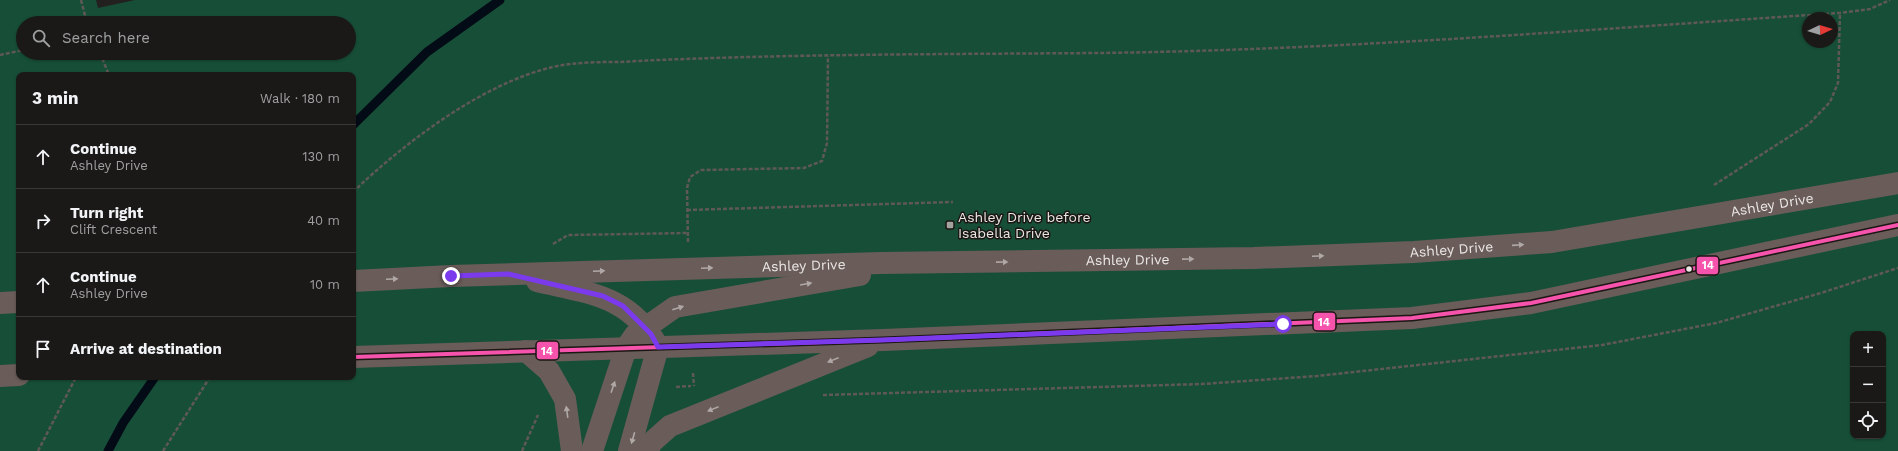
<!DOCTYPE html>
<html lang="en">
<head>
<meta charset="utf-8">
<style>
	:root { --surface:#1a1917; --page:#272624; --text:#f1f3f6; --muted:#9fa0a1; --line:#383836 }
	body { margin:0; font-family:"Work Sans",sans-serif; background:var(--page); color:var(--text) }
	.controls { position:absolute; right:12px; bottom:12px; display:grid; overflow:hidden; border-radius:8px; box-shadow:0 1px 3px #0004 }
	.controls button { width:36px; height:36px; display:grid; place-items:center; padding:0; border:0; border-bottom:1px solid var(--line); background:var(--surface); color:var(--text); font:20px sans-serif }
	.compass { position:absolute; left:1802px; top:12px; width:36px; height:36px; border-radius:50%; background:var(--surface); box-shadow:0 1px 3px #0004; rotate:86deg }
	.stop { position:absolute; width:12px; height:12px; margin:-9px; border:3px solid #7c3aed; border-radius:50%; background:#fff }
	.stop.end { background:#7c3aed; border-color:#fff; box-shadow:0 1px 4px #0008 }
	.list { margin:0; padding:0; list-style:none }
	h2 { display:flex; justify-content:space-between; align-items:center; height:52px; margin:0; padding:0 16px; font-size:17px }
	h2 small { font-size:13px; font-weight:400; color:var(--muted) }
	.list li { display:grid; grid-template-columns:26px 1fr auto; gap:12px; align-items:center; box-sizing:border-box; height:64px; padding:0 16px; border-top:1px solid var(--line) }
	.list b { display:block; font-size:15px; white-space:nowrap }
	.list p { margin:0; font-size:13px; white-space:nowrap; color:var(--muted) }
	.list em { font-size:13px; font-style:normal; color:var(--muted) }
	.icon { flex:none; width:22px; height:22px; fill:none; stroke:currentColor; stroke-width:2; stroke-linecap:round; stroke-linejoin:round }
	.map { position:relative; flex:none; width:1898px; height:451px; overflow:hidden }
	.search { position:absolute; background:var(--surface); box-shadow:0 1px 3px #0004; left:16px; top:16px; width:340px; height:44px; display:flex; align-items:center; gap:10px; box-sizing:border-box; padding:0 14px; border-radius:22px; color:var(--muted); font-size:15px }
	.panel { position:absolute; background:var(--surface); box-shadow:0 1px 3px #0004; left:16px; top:72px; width:340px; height:308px; border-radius:8px }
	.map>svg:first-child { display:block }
	.green { fill:#174e37; fill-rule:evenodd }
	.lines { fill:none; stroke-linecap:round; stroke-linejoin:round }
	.stream { stroke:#030b16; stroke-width:9 }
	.path { stroke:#5f5956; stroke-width:2.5; stroke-dasharray:4 2; stroke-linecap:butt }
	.secondary { stroke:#695c59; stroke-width:22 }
	.bus-1-casing { stroke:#1b1713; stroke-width:7 }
	.bus-1 { stroke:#f653ac; stroke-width:4 }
	.oneway { fill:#b0a8a6 }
	.route { stroke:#7c3aed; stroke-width:5 }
	.poi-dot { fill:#a4a2a0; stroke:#1b1713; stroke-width:1.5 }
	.bus-dot { fill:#eae7e5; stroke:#1b1713; stroke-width:1.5 }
	.labels { text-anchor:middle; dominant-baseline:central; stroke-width:3; stroke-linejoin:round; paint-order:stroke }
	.street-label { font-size:14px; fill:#eae7e5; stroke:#1b1713 }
	.poi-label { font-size:14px; fill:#eae7e5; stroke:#1b1713; text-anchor:start }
	.line-badge { stroke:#1b1713; stroke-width:1.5 }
	.badge-label { font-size:11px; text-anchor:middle; font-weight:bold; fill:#fff }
</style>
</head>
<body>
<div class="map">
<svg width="1898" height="451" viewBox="0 0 1898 451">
	<rect width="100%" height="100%" fill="#23211f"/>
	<path class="green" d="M 0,0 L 96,0 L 98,8 L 135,0 L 1898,0 L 1898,451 L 0,451 ZM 1808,18 L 1832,18 L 1832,42 L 1808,42 ZM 23,23 L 349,23 L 349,53 L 23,53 ZM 19,75 L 353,75 L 353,377 L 19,377 ZM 1853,334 L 1883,334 L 1883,436 L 1853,436 Z"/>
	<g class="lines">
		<g class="stream">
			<polyline points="353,125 427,52 500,0"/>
			<polyline points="108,451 123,423 155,377"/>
		</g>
		<g class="path">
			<polyline points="81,0 87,23"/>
			<polyline points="100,53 109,75"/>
			<polyline points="0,55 23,50"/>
			<polyline points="1714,185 1809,124 1830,102 1838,83 1840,13"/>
			<path d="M 353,192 C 404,143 483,83 553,67 C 575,62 599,62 621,62 C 652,60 683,59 714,58 C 841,54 969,54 1097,53 C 1345,50 1593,29 1840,13 L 1870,9 L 1890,0"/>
			<polyline points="687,210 953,202"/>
			<polyline points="688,242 687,188 690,177 701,170 804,168 822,161 827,143 828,56"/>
			<polyline points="553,244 568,235 688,233"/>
			<polyline points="693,373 694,386"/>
			<polyline points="676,387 691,386"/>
			<polyline points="823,395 1202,384 1317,376 1602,345 1716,323 1821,293 1898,268"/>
			<polyline points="38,451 76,377"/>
			<polyline points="163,451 210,377"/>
			<polyline points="522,451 538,415"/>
		</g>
		<g class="secondary">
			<path id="s1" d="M 353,281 L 451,276 L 880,263 L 1254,258 L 1414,252 L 1552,242 L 1898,183"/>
			<path d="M 537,281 C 588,293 630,295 658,347 L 629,451"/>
			<polyline points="0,303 19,302"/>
			<polyline points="526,351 549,371 565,399 572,451"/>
			<polyline points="353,357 883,340 1412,318 1531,303 1898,225"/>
			<polyline points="0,376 19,375"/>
			<polyline points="592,451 626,348 635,335 675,307 860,275"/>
			<polyline points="647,451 652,442 670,426 868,346"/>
		</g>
		<g class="bus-1-casing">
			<polyline id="bus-1" points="353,357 883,340 1412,318 1531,303 1898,225"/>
		</g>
		<use href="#bus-1" class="bus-1"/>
	</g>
	<defs><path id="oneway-solid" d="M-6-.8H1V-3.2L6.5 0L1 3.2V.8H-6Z"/></defs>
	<g class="oneway">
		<use href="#oneway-solid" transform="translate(1518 245) rotate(-4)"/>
		<use href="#oneway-solid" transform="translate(1318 256) rotate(-2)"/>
		<use href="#oneway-solid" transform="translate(1188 259) rotate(-1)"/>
		<use href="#oneway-solid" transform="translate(1002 262) rotate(-1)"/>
		<use href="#oneway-solid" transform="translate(707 268) rotate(-2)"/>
		<use href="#oneway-solid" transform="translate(599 271) rotate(-2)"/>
		<use href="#oneway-solid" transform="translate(392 279) rotate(-3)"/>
		<use href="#oneway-solid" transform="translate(806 284) rotate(-10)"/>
		<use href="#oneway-solid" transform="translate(678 308) rotate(-18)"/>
		<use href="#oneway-solid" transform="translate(833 360) rotate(158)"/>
		<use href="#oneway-solid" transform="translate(613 387) rotate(-71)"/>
		<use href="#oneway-solid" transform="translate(713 409) rotate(158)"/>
		<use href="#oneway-solid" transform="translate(567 412) rotate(-98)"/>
		<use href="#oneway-solid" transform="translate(633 438) rotate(106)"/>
	</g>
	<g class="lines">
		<polyline class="route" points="451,276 508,274 603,296 623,306 651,334 658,347 882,340 1283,324"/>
	</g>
	<rect class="poi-dot" x="946" y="221" width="8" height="8" rx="2"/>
	<circle class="bus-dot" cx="1689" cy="269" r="3.5"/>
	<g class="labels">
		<g class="street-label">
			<text stroke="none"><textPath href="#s1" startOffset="1423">Ashley Drive</textPath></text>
			<text stroke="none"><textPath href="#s1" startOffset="1099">Ashley Drive</textPath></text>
			<text stroke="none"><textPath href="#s1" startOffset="775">Ashley Drive</textPath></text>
			<text stroke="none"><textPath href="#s1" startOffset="451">Ashley Drive</textPath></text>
		</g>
		<g class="poi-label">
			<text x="958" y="217">Ashley Drive before<tspan x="958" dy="16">Isabella Drive</tspan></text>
		</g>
	</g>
	<g class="line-badge">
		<rect x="1696" y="256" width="23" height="19" rx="4" fill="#f653ac"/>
		<rect x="1313" y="312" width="23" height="19" rx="4" fill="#f653ac"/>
		<rect x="536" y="341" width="23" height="19" rx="4" fill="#f653ac"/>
	</g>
	<g class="badge-label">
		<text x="1708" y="269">14</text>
		<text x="1324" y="326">14</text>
		<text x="547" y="355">14</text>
	</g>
</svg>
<div class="controls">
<button>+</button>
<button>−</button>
<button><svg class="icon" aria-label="locate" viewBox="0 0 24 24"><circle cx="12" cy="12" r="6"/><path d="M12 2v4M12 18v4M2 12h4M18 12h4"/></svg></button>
</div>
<svg class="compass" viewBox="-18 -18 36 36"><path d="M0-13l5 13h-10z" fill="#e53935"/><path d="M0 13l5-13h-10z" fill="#9fa0a1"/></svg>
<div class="stop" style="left:1283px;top:324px"></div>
<div class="stop end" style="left:451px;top:276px"></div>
<div class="search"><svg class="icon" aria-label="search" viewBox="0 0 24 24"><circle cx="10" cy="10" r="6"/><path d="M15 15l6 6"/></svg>Search here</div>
<section class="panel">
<h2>3 min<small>Walk · 180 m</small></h2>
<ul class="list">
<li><svg class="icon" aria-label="ahead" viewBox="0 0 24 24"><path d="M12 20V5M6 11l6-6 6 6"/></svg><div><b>Continue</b><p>Ashley Drive</p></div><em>130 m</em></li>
<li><svg class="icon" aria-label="right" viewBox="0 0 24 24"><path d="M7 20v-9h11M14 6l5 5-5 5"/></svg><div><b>Turn right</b><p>Clift Crescent</p></div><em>40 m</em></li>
<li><svg class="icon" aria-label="ahead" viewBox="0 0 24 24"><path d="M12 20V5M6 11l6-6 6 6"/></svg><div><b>Continue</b><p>Ashley Drive</p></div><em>10 m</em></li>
<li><svg class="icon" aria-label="arrive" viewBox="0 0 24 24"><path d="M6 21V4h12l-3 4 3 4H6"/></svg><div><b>Arrive at destination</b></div></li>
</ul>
</section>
</div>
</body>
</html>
